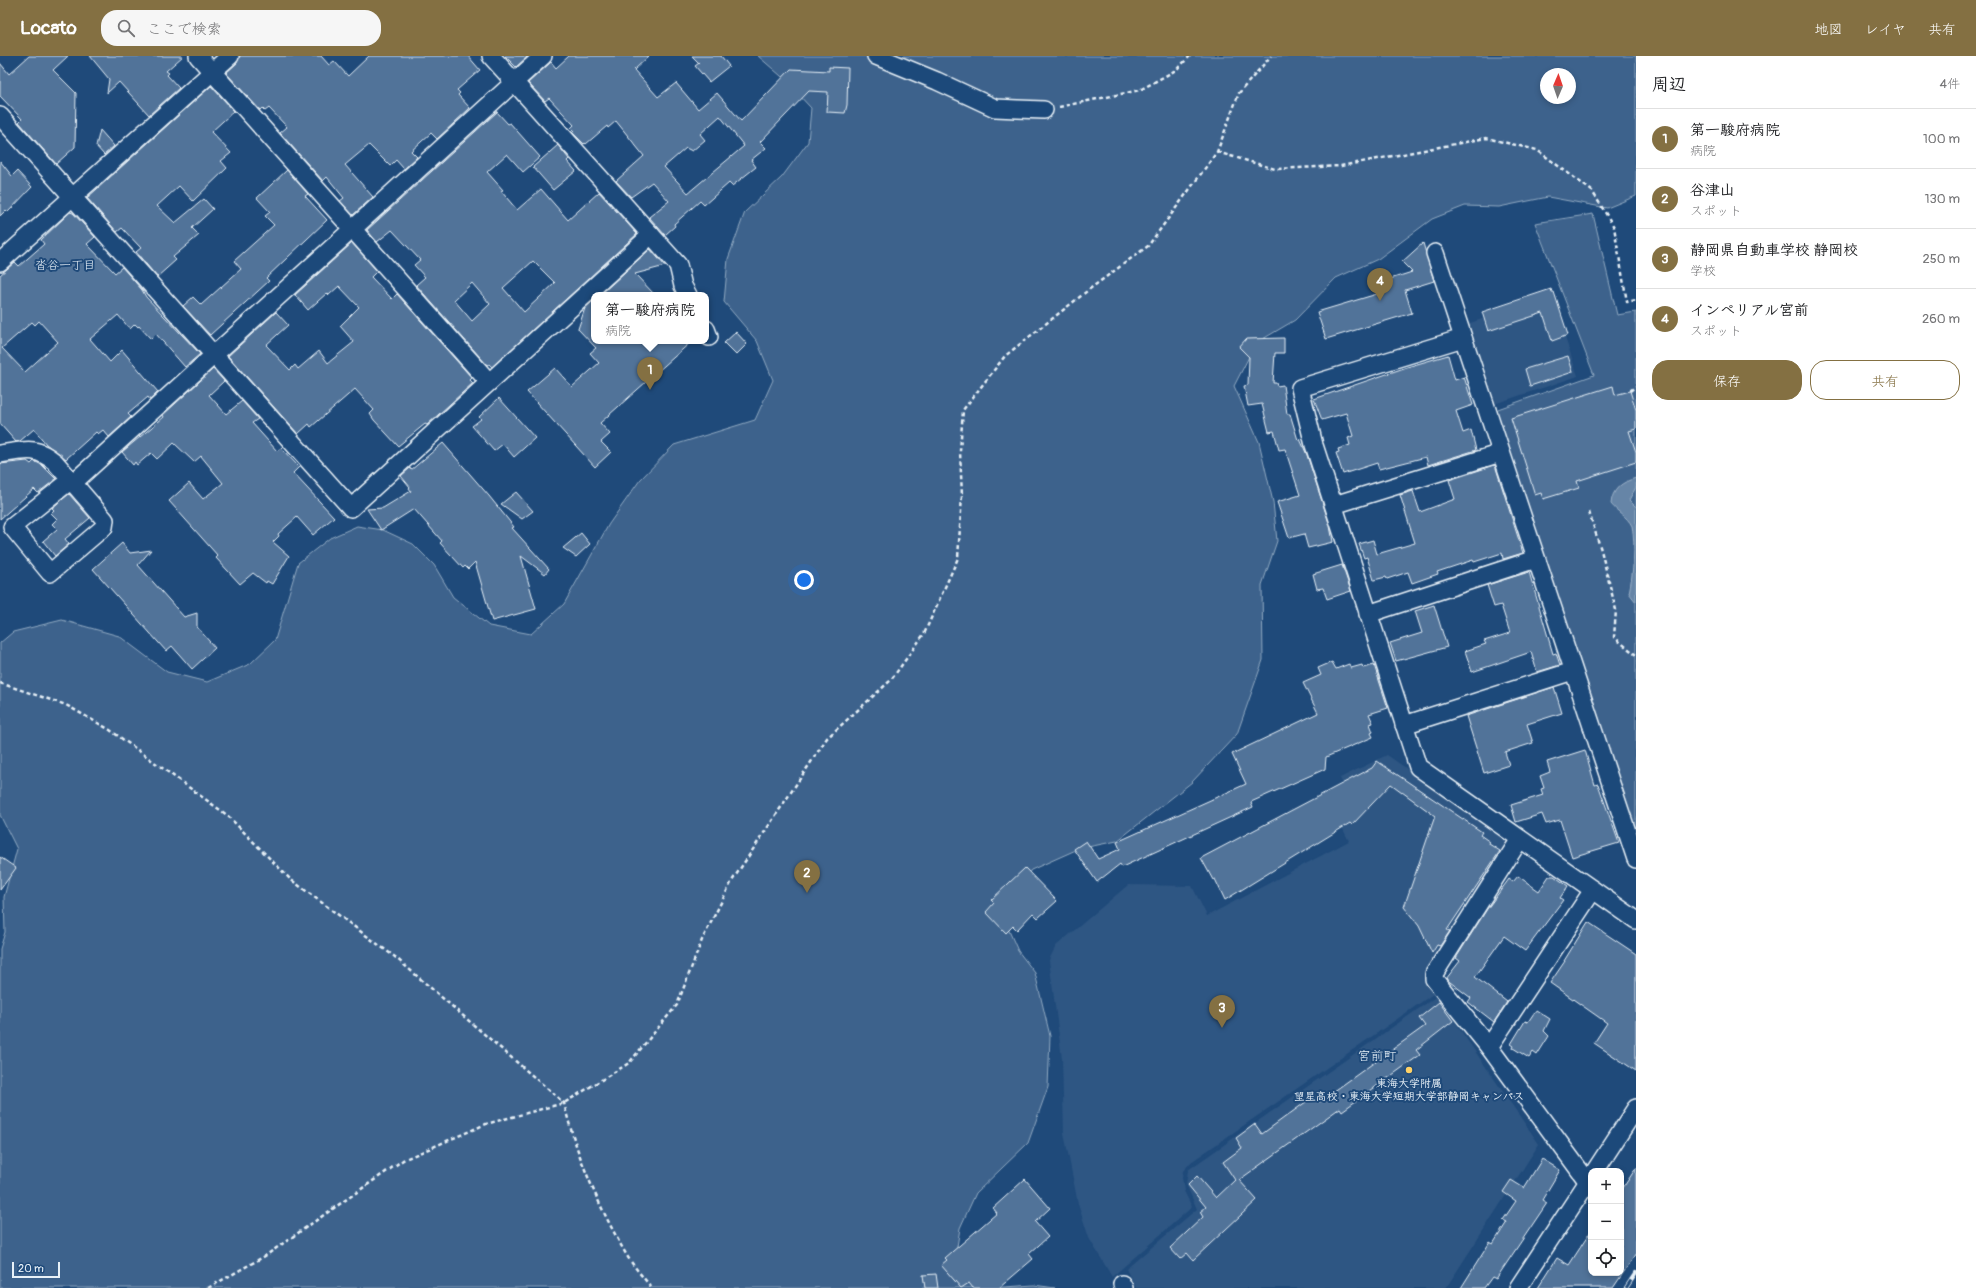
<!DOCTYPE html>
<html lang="ja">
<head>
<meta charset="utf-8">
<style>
	:root { --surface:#fff; --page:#f6f6f6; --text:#202124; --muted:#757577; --line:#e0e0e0; --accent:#847042 }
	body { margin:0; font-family:Pangolin,"Klee One",sans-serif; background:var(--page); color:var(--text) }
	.controls { position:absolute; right:12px; bottom:12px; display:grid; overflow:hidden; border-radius:8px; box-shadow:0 2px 6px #0003 }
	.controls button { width:36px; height:36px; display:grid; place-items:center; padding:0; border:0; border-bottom:1px solid var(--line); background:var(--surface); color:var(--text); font:20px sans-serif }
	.compass { position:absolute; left:1540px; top:12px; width:36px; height:36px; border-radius:50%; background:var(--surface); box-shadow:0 2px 6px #0003; rotate:2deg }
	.scale { position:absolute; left:12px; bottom:10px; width:48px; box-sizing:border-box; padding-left:4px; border:2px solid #e8f1f8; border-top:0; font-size:11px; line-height:14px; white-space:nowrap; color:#e8f1f8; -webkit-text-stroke:3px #1f4a7a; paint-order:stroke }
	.you { position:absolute; left:804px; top:524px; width:14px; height:14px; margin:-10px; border:3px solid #fff; border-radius:50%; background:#1a73e8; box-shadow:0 0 0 6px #1a73e833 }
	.badge { display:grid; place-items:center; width:26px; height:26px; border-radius:50%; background:var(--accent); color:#fff; font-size:13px; font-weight:700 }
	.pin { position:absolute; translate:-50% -33px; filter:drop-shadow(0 1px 2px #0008) }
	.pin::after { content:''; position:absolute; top:21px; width:14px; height:12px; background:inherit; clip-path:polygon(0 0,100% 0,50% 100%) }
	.popup { position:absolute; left:591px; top:236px; width:118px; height:52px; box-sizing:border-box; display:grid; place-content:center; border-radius:8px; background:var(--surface); filter:drop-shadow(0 1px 3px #0005); font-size:13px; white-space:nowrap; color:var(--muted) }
	.popup b { font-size:15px; color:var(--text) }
	.popup::after { content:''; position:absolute; left:50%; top:100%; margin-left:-8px; border:8px solid transparent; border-top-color:var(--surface) }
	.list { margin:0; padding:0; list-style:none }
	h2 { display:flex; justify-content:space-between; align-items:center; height:52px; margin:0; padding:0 16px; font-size:17px }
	h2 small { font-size:13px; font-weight:400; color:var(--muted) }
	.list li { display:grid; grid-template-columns:26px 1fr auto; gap:12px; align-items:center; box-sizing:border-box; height:60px; padding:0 16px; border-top:1px solid var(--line) }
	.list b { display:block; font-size:15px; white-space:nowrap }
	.list p { margin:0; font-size:13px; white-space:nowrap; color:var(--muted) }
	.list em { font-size:13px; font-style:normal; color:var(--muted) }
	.actions { display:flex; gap:8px; padding:12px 16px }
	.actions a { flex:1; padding:9px 0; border:1px solid var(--accent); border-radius:16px; text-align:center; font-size:14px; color:var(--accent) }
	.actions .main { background:var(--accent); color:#fff }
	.icon { flex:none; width:22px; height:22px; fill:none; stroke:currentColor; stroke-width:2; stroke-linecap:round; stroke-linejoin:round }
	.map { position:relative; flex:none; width:1636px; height:1232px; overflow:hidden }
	header { display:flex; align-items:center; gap:24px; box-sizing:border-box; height:56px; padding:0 20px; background:var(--accent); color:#fff }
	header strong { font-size:19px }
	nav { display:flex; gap:22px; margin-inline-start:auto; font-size:14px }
	.search { width:280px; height:36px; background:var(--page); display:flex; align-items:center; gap:10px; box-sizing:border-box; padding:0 14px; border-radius:16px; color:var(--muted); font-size:15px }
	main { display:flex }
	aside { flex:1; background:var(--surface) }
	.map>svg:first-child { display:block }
	.built { fill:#2e5683 }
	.green { fill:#3c628c; stroke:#92aac2; fill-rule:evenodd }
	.water { fill:#6685a7; stroke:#9ab0c7 }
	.building { fill:#517399; stroke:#e8f1f8; fill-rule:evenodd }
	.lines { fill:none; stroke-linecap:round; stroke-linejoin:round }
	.minor-casing { stroke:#e8f1f8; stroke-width:20 }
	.path { stroke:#e8f1f8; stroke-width:2.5; stroke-dasharray:4 3; stroke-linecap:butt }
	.minor { stroke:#1f4a7a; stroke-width:17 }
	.rail-casing { stroke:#e8f1f8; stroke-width:4.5 }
	.rail { stroke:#1f4a7a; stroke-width:3; stroke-dasharray:9; stroke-linecap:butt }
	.poi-dot { fill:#ffd166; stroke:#1f4a7a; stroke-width:1.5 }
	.labels { text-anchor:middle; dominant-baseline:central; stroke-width:4; stroke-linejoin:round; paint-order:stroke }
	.poi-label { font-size:11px; font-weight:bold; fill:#e8f1f8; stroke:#1f4a7a }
	.neighbourhood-label { font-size:12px; fill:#e8f1f8; stroke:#1f4a7a }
	.quarter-label { font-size:13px; fill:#e8f1f8; stroke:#1f4a7a }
</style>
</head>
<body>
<header>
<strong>Locato</strong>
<div class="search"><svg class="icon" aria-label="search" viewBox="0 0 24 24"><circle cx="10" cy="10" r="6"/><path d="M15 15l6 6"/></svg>ここで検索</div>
<nav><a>地図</a><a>レイヤ</a><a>共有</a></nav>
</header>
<main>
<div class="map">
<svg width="1636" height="1232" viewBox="0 0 1636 1232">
	<rect width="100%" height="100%" fill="#1f4a7a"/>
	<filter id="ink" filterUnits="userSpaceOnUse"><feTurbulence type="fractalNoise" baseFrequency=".025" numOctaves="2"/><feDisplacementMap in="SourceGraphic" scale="8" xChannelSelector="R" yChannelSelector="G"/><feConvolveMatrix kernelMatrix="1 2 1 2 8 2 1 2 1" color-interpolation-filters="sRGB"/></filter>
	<g filter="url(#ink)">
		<g class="built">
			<polygon points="1551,240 1578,320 1494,348 1467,268"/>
			<polygon points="1387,699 1510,784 1433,904 1436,936 1191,1106 1183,1115 1182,1121 1184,1135 1192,1151 1112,1221 1089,1182 1078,1148 1064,1077 1062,1003 1049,904 1056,890 1128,829 1192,830 1207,860 1349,785 1333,754 1348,740 1340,722"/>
			<polygon points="1437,940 1539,1088 1446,1232 1136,1232 1126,1213 1197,1153 1186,1128 1188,1114"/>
		</g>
		<g class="green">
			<path d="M 758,0 L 1636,0 L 1636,140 L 1607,152 L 1548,141 L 1499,151 L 1465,150 L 1432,163 L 1378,203 L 1336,222 L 1295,264 L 1256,287 L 1234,330 L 1259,386 L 1273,446 L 1277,485 L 1262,529 L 1263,604 L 1237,678 L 1192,726 L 1117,785 L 1078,793 L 1031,814 L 1008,842 L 1006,868 L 1018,895 L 1035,917 L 1050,980 L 1048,1031 L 1028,1087 L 976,1137 L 960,1172 L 954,1209 L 982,1232 L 0,1232 L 0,893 L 5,876 L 4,841 L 17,793 L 0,759 L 0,587 L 13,576 L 62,564 L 119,580 L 167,616 L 207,626 L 250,608 L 275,584 L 298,507 L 330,482 L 357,470 L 383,474 L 413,488 L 434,509 L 453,541 L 489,570 L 531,578 L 564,548 L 609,468 L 640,424 L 674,389 L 755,364 L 773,324 L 757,285 L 724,246 L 728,203 L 745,156 L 782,121 L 808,86 L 811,52 L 781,20 ZM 1546,18 L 1570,18 L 1570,42 L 1546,42 Z"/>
			<polygon points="1593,158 1617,259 1636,256 1636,782 1495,354 1594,319 1535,167"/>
			<polygon points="1034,1229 1055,1232 990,1232"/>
		</g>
		<path class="water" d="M 1636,422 L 1636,431 L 1629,444 L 1636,451 L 1636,546 L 1629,537 C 1633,517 1636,490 1632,470 C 1627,460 1617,456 1611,448 C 1612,433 1622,426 1636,422 Z"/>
		<g class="building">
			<polygon points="29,0 68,0 53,14 76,37 75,91 56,108 19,66 22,63 0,40 0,7 9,18"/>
			<polygon points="90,0 183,0 166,15 169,17 167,19 179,32 149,59 119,26 107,37 109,23"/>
			<polygon points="240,0 321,0 329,9 334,5 348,20 369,0 468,0 480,14 457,34 460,37 458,39 470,52 437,83 431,77 411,95 417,101 404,113 396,104 390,110 369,89 345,109 373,141 353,159 340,145 344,142 327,121 323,125 280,77 287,71 269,52 265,55 262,52 260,54 226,17 237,7"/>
			<polygon points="505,0 528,0 516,11"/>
			<path d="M 569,0 L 649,0 L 634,14 L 658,41 L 676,27 L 698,53 L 717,37 L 741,65 L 791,13 L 829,15 L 829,11 L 848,12 L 847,49 L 845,57 L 827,56 L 828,36 L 809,35 L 760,86 L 766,92 L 751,104 L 756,111 L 732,130 L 729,127 L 704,149 L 700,145 L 674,168 L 675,170 L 665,179 L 649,161 L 669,145 L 652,126 L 631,141 L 616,125 L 644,100 L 616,65 L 608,72 L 607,70 L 586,88 L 585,87 L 584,88 L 572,76 L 574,75 L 571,72 L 574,69 L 549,42 L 545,45 L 528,27 L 551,6 L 556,12 ZM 720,60 L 744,90 L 688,137 L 664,111 L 686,92 L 692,95 L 705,84 L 700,78 Z"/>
			<polygon points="692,0 721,0 729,10 709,26 695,10 699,7"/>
			<polygon points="211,30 234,55 211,76 231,97 221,105 227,112 193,145 179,130 157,150 175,167 204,143 213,153 192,172 199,179 173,201 176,204 157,221 136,196 141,192 122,172 117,176 87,142"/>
			<path d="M 497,56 L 508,68 L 510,67 L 540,101 L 523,116 L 507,98 L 487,116 L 503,134 L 501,135 L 517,154 L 541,133 L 568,164 L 599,136 L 637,178 L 492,311 L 489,308 L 487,309 L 416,229 L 425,221 L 414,209 L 420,204 L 392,174 L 377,186 L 367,174 ZM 533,205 L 555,227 L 524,256 L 503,232 ZM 472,227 L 490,248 L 472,265 L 454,244 Z"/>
			<polygon points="100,74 114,90 104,99 96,90"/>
			<polygon points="558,89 569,103 567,105 576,115 553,134 533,111"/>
			<polygon points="0,105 12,120 17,115 32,131 8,156 6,154 0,160"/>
			<polygon points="287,114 308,138 305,140 327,164 266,222 269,225 210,279 183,250 193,241 201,249 241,213 234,205 274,169 265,160 270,156 257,142"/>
			<path d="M 70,156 L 73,157 L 95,181 L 87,188 L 115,217 L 122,211 L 142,234 L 146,241 L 200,298 L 185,311 L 156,278 L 151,283 L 139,270 L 138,271 L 135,268 L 130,273 L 118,259 L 90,283 L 110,306 L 122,294 L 158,336 L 150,344 L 148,341 L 128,358 L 131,361 L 109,381 L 103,374 L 98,378 L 96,376 L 66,403 L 46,388 L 34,373 L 20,385 L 16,386 L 0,368 L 0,219 L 15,206 L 19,210 L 44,188 L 41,184 ZM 39,265 L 58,286 L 25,316 L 2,292 L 32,266 L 35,269 Z"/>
			<polygon points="352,187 377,215 371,221 392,243 397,238 472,322 470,324 473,327 427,369 425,368 398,390 374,364 370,358 374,354 355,333 311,371 309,368 298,378 228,300 276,256 288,269 266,289 290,314 295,309 298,313 319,295 328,307 354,286 340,270 359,251 339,230 329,239 327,237 308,254 295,239"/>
			<polygon points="1423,187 1434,225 1405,234 1412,257 1326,283 1317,256 1387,235 1384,225 1412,216 1402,206"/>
			<polygon points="650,193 665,210 635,218 655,239 600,239"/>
			<polygon points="1551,233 1552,236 1554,236 1568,279 1552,285 1543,257 1488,275 1482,256"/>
			<polygon points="594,244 594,285 692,285 600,367 610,378 601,386 611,396 595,411 527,336 555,312 572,331 599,307 590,297 596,292 578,273 585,252"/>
			<polygon points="736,276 747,288 736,299 724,287"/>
			<polygon points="1284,282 1284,297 1275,297 1273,327 1276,327 1277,330 1283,329 1287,358 1290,358 1298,384 1300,383 1307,399 1330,470 1333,486 1308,492 1304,478 1289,482 1277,446 1300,439 1285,393 1279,394 1274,375 1269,376 1262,348 1248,350 1244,330 1248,329 1249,301 1239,291 1246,283"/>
			<polygon points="1448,299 1455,324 1464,321 1473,349 1456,355 1463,377 1471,374 1476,394 1428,409 1426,401 1379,413 1377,407 1343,418 1336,397 1339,396 1338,393 1350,389 1348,382 1353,380 1346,357 1322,364 1314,343 1407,311"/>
			<polygon points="1568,300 1573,316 1530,330 1525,313"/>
			<polygon points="213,313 224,325 209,339 226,358 242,345 258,363 252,367 277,395 281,392 299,411 293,417 334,461 313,479 297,461 278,478 279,480 273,486 289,500 272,528 267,525 266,527 253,517 240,528 216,502 218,500 169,445 189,427 203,443 223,427 201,400 194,406 174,387 157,403 151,397 137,409 135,406 133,409 122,396 164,361 163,359"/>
			<polygon points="1613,330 1615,339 1630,335 1636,354 1636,373 1629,375 1636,396 1636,406 1577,425 1579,432 1543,443 1541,437 1535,439 1511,362"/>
			<polygon points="499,342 535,382 514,401 503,388 494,395 472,370 481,363 479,361"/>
			<polygon points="443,387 489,440 514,471 512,472 549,513 545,518 521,500 536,553 492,565 475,506 468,513 465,510 463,512 440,487 442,485 414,453 381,474 367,453 383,452 411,435 409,432 410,431 401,420 410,412 411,414"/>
			<polygon points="27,405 31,408 34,405 42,409 56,423 38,437 34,433 0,463 0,408"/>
			<polygon points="1495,409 1523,497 1503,503 1502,497 1474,506 1473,504 1437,516 1438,518 1412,527 1408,516 1387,523 1386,521 1374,524 1367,501 1364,502 1359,488 1373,484 1377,498 1415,487 1400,439 1413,435 1420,456 1455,443 1449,424"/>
			<polygon points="516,436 533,455 522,463 501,448"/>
			<polygon points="69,438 90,462 65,483 69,488 55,500 43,485 57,473 52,468 57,463 51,457 54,454 52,452"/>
			<polygon points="581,477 590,488 576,501 563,492"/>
			<polygon points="122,487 130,497 151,494 138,509 184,561 197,557 197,571 215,592 192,613 172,590 166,595 93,513"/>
			<polygon points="1342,509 1351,535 1327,543 1323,532 1317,533 1313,518"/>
			<polygon points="1529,516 1553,598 1556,597 1560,609 1537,616 1531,596 1472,616 1465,595 1486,588 1484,585 1510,577 1501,549 1494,551 1487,529"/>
			<polygon points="1434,549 1447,591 1396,605 1390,587 1422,577 1415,555"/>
			<polygon points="1332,606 1336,613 1349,608 1351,612 1362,609 1363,612 1374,609 1388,652 1369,658 1373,667 1370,668 1373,676 1371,677 1373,681 1326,701 1325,713 1251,746 1253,751 1122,811 1120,808 1097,826 1074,793 1086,785 1098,803 1120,793 1117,786 1246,728 1232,698 1318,657 1303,627 1321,619 1318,612"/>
			<polygon points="1554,631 1562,657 1527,668 1533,687 1505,696 1509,709 1484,717 1466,660"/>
			<polygon points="1585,694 1595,729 1598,728 1619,787 1572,801 1560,764 1546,768 1542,758 1516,766 1511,749 1543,739 1541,733 1544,732 1540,720 1550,716 1547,706"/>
			<polygon points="1377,705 1482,776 1480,779 1490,786 1489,788 1500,795 1447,874 1450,875 1440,890 1437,889 1432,897 1419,870 1404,851 1435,760 1391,728 1352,769 1350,767 1225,844 1215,823 1213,824 1201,802 1372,712"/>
			<polygon points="0,801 16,812 0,834"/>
			<polygon points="1025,812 1057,845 1038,862 1033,857 1017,874 1013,870 1006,877 986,856 994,847 991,844"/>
			<polygon points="1518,820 1539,835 1549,820 1554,820 1568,830 1560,842 1563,844 1525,895 1504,880 1475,921 1507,946 1494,966 1468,946 1471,942 1446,923 1460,905 1456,902 1487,853 1509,823 1513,826"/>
			<polygon points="1588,866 1636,898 1636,1015 1594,987 1607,967 1550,927 1565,905 1564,905"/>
			<polygon points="1439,946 1453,965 1416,994 1420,999 1342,1055 1340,1052 1239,1124 1257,1144 1193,1204 1187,1197 1180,1203 1170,1192 1203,1161 1200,1156 1206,1151 1188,1129 1197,1120 1216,1142 1235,1124 1223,1106 1242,1092 1236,1082 1255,1068 1262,1078 1314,1040 1319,1046 1425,970 1419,962"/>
			<polygon points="1536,954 1550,963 1544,975 1549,980 1537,999 1533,996 1529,1002 1513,992 1514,990 1511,988 1525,965 1528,966"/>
			<polygon points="1542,1103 1560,1114 1542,1144 1547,1147 1496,1223 1492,1221 1484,1232 1461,1232 1490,1186 1493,1188 1507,1166 1503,1164 1516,1145 1503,1136 1511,1124 1524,1132"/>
			<polygon points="1636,1112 1636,1198 1613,1232 1538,1232 1557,1202 1569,1209 1591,1175 1591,1217 1621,1217 1621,1135"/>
			<polygon points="1025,1123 1050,1152 1035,1166 1048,1181 1029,1198 1033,1203 999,1232 973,1232 969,1227 961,1232 941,1209 947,1204 945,1202 997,1157 993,1152"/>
			<polygon points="936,1218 938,1232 925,1232 923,1219"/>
		</g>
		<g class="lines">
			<g class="minor-casing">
				<g id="minor">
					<polyline points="198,0 489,326"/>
					<polyline points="491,0 678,209 683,230 688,239"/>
					<polyline points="876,0 937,25 995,52 1044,54"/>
					<polyline points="0,60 351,452 651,179"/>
					<polyline points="1435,197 1636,803"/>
					<polyline points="0,206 230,0"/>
					<polyline points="706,273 709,281"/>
					<polyline points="1463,282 1300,332 1314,389 1418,711 1636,864"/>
					<path d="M 0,398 C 25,395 34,389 55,406 L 105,464 L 104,471 L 50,517 L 12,471 L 71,424"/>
					<polyline points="73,427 543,0"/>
					<polyline points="1334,449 1501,397"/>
					<polyline points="1368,558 1536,503"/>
					<polyline points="1404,669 1573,615"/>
					<polyline points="1489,991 1434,923 1434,918 1520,783"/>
					<polyline points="1595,1115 1636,1052"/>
					<polyline points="1588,1126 1489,991 1593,834"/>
					<polyline points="1122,1228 1124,1232"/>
					<polyline points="1518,1232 1591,1121"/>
				</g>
			</g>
			<g class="path">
				<polyline points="1059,51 1140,34 1176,14 1190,0"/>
				<polyline points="1217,96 1275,113 1341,110 1486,82 1537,94 1592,135 1614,171 1627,246 1636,244"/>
				<polyline points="1630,335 1636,330"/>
				<polyline points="1589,456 1601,494 1616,554 1614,581 1636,599"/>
				<path d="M 0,627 L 66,649 L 110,674 L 227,759 L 290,823 L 395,901 L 564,1047 C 576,1099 599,1151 626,1198 C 633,1210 643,1221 652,1232"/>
				<polyline points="208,1232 265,1200 403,1104 486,1068 564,1047 629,1007 677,949 702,884 732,825 827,682 891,624 924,578 958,502 962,440 960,395 963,354 1005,300 1091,232 1148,190 1217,96 1239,37 1271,0"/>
			</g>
			<use href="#minor" class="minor"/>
			<g class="rail-casing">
				<polyline id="rail" points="1626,1232 1636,1217"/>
			</g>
			<use href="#rail" class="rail"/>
		</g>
	</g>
	<circle class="poi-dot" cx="1409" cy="1014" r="4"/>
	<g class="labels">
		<g class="poi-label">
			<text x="1409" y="1027">東海大学附属<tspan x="1409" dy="13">望星高校・東海大学短期大学部静岡キャンパス</tspan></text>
		</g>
		<g class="neighbourhood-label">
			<text x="65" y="209">沓谷一丁目</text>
		</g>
		<g class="quarter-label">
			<text x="1377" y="1000">宮前町</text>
		</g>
	</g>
</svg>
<div class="controls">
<button>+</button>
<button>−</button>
<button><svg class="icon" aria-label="locate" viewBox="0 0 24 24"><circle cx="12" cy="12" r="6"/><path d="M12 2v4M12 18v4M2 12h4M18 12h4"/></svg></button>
</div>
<svg class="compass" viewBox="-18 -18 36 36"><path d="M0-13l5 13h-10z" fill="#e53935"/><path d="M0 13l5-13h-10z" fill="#757577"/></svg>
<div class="scale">20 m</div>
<div class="you"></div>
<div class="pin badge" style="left:650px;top:334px">1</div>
<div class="popup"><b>第一駿府病院</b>病院</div>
<div class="pin badge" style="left:807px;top:837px">2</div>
<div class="pin badge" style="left:1222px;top:972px">3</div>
<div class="pin badge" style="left:1380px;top:245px">4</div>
</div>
<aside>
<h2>周辺<small>4件</small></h2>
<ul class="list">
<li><span class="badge">1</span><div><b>第一駿府病院</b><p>病院</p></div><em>100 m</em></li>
<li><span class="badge">2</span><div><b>谷津山</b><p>スポット</p></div><em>130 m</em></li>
<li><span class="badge">3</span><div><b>静岡県自動車学校 静岡校</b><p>学校</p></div><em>250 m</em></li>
<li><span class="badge">4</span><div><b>インペリアル宮前</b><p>スポット</p></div><em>260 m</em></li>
</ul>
<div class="actions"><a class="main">保存</a><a>共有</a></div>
</aside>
</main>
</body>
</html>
